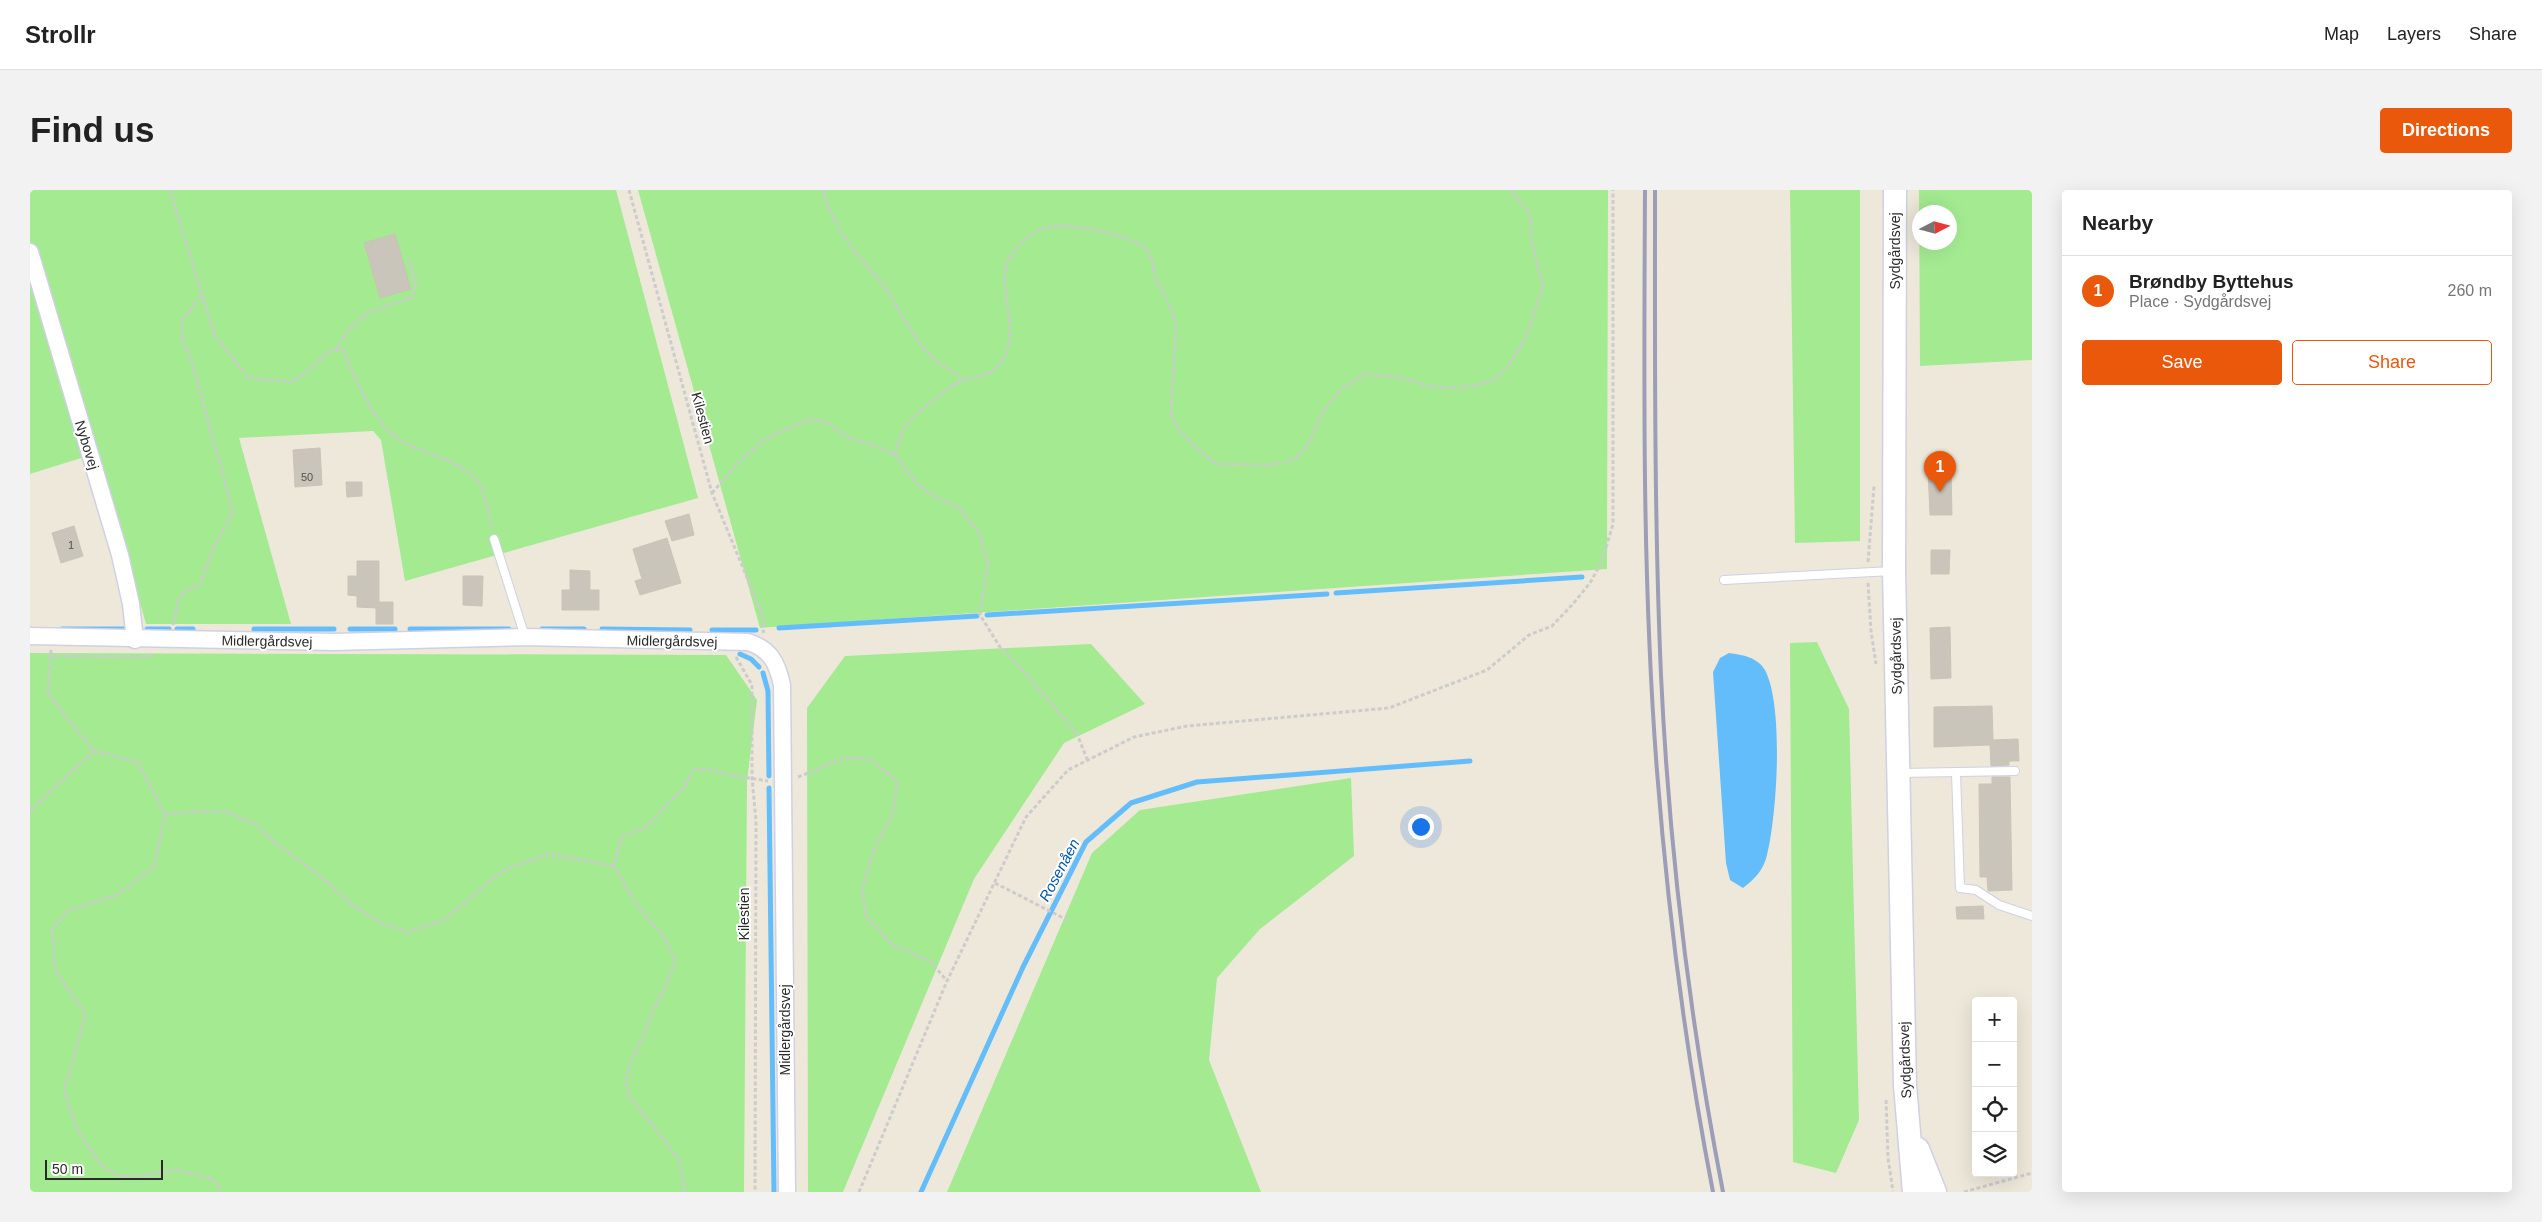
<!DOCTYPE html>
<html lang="en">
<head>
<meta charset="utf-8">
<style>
	:root { --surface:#fff; --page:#f2f2f2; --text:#222; --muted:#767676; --line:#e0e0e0; --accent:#ea580c }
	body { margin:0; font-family:Helvetica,sans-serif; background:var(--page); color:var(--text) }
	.controls { position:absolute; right:15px; bottom:15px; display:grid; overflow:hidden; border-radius:5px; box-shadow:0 5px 20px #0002 }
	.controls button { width:45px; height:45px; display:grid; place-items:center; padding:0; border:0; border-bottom:1px solid var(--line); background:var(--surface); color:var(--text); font:25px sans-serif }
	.compass { position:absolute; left:1882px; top:15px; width:45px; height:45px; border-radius:50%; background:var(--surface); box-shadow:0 5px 20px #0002; rotate:84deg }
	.scale { position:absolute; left:15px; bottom:12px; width:118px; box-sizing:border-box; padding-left:5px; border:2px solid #2a2a2a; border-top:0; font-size:14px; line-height:18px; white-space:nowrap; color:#2a2a2a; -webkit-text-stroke:4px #fff; paint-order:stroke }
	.you { position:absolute; left:1390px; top:636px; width:18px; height:18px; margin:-12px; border:4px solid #fff; border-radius:50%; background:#1a73e8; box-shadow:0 0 0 8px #1a73e833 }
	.badge { display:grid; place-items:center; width:32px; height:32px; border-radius:50%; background:var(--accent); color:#fff; font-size:16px; font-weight:700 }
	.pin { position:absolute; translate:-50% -41px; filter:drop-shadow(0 1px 2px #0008) }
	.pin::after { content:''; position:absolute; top:26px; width:18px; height:15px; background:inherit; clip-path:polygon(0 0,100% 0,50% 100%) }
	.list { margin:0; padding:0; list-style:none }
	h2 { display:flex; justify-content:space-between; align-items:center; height:65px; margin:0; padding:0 20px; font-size:21px }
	h2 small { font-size:16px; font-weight:400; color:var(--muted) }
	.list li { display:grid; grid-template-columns:32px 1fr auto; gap:15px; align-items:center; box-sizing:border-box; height:70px; padding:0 20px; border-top:1px solid var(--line) }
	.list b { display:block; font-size:19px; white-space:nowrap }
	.list p { margin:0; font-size:16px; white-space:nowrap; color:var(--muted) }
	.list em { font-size:16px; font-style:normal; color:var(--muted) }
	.actions { display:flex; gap:10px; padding:15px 20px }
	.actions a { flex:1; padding:11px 0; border:1px solid var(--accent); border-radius:5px; text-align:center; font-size:18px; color:var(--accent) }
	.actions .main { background:var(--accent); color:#fff }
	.icon { flex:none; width:28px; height:28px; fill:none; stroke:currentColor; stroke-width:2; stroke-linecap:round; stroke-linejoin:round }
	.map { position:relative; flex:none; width:2002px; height:1002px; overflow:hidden; border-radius:5px }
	header { display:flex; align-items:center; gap:30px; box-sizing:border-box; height:70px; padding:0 25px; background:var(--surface); border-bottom:1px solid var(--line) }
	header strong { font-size:24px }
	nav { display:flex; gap:28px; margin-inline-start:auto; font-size:18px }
	.intro { display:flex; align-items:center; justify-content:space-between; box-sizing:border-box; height:120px; padding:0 30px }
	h1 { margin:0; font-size:35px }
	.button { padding:12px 22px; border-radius:5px; background:var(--accent); color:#fff; font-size:18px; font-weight:700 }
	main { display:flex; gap:30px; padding:0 30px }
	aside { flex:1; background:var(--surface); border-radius:5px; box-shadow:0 5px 20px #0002 }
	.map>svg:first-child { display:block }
	.green { fill:#a3ea91; fill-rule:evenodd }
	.water { fill:#62bdfa }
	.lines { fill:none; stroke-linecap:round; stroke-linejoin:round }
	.stream { stroke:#62bdfa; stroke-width:5 }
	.building { fill:#c9c5ba; stroke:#c9c4b4 }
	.lane-casing { stroke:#cfd0e4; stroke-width:10 }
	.street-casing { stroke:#cfd0e4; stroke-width:19 }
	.secondary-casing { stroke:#cfd0e4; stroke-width:25 }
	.path { stroke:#ccc; stroke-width:3; stroke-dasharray:4 2.5; stroke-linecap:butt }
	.lane { stroke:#fff; stroke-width:8 }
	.street { stroke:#fff; stroke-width:16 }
	.secondary { stroke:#fff; stroke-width:22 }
	.rail { stroke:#9c9db6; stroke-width:4 }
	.labels { text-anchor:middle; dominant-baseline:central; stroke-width:4; stroke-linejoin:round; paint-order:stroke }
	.number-label { font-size:11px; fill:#52514e }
	.street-label { font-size:14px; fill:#2a2a2a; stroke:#fff }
	.water-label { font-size:15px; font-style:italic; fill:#0056a8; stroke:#fff }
</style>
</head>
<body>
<header>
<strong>Strollr</strong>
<nav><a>Map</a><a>Layers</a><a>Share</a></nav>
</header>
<div class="intro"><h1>Find us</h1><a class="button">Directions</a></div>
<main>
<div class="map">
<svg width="2002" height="1002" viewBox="0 0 2002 1002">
	<rect width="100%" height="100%" fill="#eee8da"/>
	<g class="green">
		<polygon points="0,0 586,0 668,308 375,391 351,250 343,241 209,248 261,434 116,434 67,263 0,284"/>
		<polygon points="608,0 1578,0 1577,379 730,438"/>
		<polygon points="1760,0 1830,0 1830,351 1765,353"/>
		<path d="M 1889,0 L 2002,0 L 2002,170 L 1890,176 ZM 1890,22 L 1920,22 L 1920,52 L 1890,52 Z"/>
		<polygon points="1787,452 1819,519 1829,930 1806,983 1763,972 1760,453"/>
		<polygon points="1061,454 1115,514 1034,553 944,689 813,1002 778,1002 777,518 815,466"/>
		<polygon points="0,463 696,465 727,510 717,591 714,1002 0,1002"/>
		<polygon points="1321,588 1324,666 1230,739 1187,788 1179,870 1231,1002 917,1002 1062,663 1110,620"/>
	</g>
	<path class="water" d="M 1699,463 C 1713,465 1727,467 1735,480 C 1754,516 1747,625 1737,665 C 1734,679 1725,689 1713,698 L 1700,690 L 1696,673 L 1683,482 L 1690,468 Z"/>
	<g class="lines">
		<g class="stream">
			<polyline points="1306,403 1552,387"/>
			<polyline points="957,425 1297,404"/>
			<polyline points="749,438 947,426"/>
			<polyline points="32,439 94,439"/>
			<polyline points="117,439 139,439"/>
			<polyline points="147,439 163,439"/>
			<polyline points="224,439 304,439"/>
			<polyline points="320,439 365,439"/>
			<polyline points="380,439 479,439"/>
			<polyline points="512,439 554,439"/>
			<polyline points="572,439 660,440"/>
			<polyline points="682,440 726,440"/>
			<polyline points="710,464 721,469 729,477"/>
			<polyline points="733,483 738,501 739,586"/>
			<polyline points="739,598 744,1002"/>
			<polyline points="891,1002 993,777 1056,652 1101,613 1167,592 1440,571"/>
		</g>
	</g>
	<g class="building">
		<polygon points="365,44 381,99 350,108 334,53"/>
		<polygon points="290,258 292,295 265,297 263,260"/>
		<polygon points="1898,279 1921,279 1922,325 1900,325"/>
		<polygon points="316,292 332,292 332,306 317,307"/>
		<polygon points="659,324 664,345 642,351 635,331"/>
		<polygon points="44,336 53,366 31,373 22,343"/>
		<polygon points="637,348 651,393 610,405 605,391 612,389 603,359"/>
		<polygon points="1901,360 1920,360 1919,384 1901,384"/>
		<polygon points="327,371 349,371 349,412 363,412 363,434 346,434 346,418 327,417 327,406 318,405 318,386 327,386"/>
		<polygon points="540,380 560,381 560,400 569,400 569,420 532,420 532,400 540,400"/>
		<polygon points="433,386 453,386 452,416 433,415"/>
		<polygon points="1920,437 1921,488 1901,489 1900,438"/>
		<polygon points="1962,516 1963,550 1988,549 1989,571 1979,571 1979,575 1961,576 1960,555 1904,557 1904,517"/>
		<polygon points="1962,587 1980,587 1982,700 1958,701 1957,687 1950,687 1949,594 1962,594"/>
		<polygon points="1953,716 1954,729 1927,729 1926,717"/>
	</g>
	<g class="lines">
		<g class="lane-casing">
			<g id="lane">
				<polyline points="464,349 495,447"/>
				<polyline points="1694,390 1862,381"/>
				<polyline points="1871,583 1985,581"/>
				<polyline points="1926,583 1930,698 1946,700 1969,715 2002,726"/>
			</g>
		</g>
		<g class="street-casing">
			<g id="street">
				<polyline points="0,62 90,365 101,414 105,450"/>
				<path d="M 0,446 L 304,452 L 495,447 L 718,452 C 740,459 747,472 752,495 L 757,1002"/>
			</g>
		</g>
		<g class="secondary-casing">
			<g id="secondary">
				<polyline points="1865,0 1864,381 1875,895 1884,1002"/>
				<polyline points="1888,959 1905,1002"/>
			</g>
		</g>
		<g class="path">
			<path d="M 140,0 L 185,146 L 219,188 L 263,192 L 280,180 L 298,161 L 313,160 C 327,190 341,231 370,250 C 393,265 443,272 453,301 C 457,313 459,326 462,338"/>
			<polyline points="599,0 682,303 735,431 733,443"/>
			<polyline points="794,0 794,7 809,39 826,64 854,95 887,150 902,168 934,190"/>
			<path d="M 306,160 C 326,123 343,120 381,108 C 390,97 383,83 380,70"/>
			<path d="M 865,265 C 868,256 870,244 876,236 C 886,223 919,195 935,190 C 947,186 956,187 966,178 C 995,149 969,109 976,75 C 977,69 984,61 988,57 C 994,50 1001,44 1009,40 C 1034,29 1092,44 1115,57 L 1122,69 L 1125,86 L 1139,114 L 1146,136 L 1141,224 L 1150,242 L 1185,274 L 1237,275 L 1254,273 L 1269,266 L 1279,252 L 1293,222 L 1310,200 L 1335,184 L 1368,187 L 1401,197 L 1430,198 L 1461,192 L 1477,178 L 1495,150 L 1513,96 L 1501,48 L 1501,29 L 1498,20 L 1480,0"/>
			<polyline points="682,303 711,270 735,249 780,229 800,234 817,248 841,254 865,265 887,294 907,308 928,317 949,343 958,373 950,425 970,457 997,485 1047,544 1057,569"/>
			<polyline points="1838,372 1844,296"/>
			<polyline points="1838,393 1841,441 1846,474"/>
			<polyline points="143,435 150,405 170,394 184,357 203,321 162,172 154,154 151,132 172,105"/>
			<polyline points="21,460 18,503 64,561 108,572 135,625 124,677 87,705 39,720 22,739 26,782 56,825 34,900 48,942 74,978 90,986 113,986 145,980 183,989 192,1002"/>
			<polyline points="21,466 115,467 125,465"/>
			<polyline points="706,467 722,495 722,588 726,631 725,1002"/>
			<polyline points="768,587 814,568 841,569 867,592 864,620 844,660 832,700 837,728 863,755 901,772 917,791"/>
			<polyline points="0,621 64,561"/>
			<polyline points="135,625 167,621 197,622 227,635 244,652 294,689 321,714 349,732 378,742 414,730 474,680 519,664 584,676"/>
			<polyline points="965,693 1039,731"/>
			<polyline points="1856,910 1858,968 1863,1001"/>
			<polyline points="655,1002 649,970 629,942 600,909 596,892 600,874 646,772 634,747 608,717 584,676 591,647 616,637 655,596 663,580 681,579 694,584 738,591"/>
			<polyline points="829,1002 917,791 996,627 1038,580 1104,547 1157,536 1359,518 1457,480 1499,445 1522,436 1542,415 1560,393 1572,371 1583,334 1583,0"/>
			<polyline points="1934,1002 2002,983"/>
		</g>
		<use href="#lane" class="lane"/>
		<use href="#street" class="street"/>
		<use href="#secondary" class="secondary"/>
		<g class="rail">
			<path d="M 1615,0 C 1614,194 1612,388 1627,581 C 1638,722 1656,863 1683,1002"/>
			<path d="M 1625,0 C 1625,162 1624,324 1631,485 C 1639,658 1660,832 1693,1002"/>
		</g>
	</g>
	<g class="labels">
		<g class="number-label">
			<text x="277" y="287">50</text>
			<text x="41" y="355">1</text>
		</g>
		<g class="street-label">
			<text transform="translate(1865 61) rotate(-90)">Sydgårdsvej</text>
			<text transform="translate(673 228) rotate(75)">Kilestien</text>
			<text transform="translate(57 255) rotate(73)">Nybovej</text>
			<text transform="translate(237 451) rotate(1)">Midlergårdsvej</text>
			<text transform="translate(642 451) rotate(1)">Midlergårdsvej</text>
			<text transform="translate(1866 466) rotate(-91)">Sydgårdsvej</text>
			<text transform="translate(714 724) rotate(-90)">Kilestien</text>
			<text transform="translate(755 840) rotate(-90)">Midlergårdsvej</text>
			<text transform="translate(1875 870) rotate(-92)">Sydgårdsvej</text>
		</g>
		<g class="water-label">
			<text transform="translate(1029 680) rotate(-62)">Rosenåen</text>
		</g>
	</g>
</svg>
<div class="controls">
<button>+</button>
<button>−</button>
<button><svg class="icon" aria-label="locate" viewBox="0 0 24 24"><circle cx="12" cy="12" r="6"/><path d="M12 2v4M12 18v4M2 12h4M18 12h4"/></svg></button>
<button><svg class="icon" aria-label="layers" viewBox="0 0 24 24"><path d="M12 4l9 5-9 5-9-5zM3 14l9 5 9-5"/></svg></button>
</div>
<svg class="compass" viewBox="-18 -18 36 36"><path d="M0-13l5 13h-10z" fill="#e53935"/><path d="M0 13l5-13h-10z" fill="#767676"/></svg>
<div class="scale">50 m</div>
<div class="you"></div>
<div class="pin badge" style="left:1910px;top:302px">1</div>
</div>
<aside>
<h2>Nearby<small></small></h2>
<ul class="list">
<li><span class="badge">1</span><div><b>Brøndby Byttehus</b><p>Place · Sydgårdsvej</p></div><em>260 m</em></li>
</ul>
<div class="actions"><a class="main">Save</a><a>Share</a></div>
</aside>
</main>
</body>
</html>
